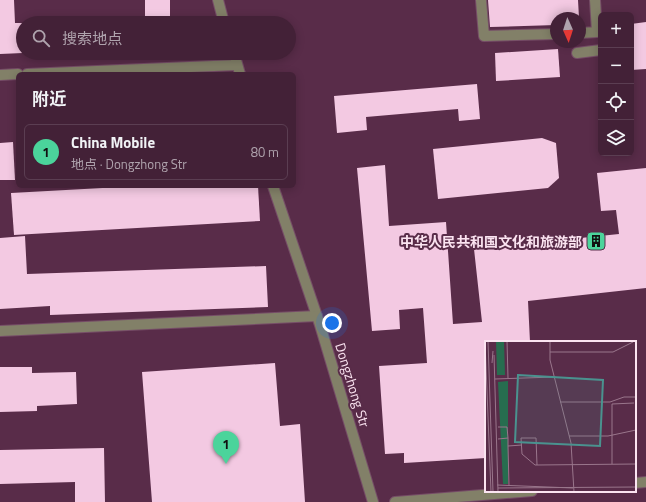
<!DOCTYPE html>
<html lang="zh">
<head>
<meta charset="utf-8">
<style>
	:root { --surface:#432137; --page:#4d2e42; --text:#f1f3f6; --muted:#afa3ad; --line:#5b3e52; --accent:#4bd49b }
	body { margin:0; font-family:"Titillium Web","Noto Sans SC",sans-serif; background:var(--page); color:var(--text) }
	.controls { position:absolute; right:12px; top:12px; display:grid; overflow:hidden; border-radius:6px; box-shadow:0 2px 10px #0003 }
	.controls button { width:36px; height:36px; display:grid; place-items:center; padding:0; border:0; border-bottom:1px solid var(--line); background:var(--surface); color:var(--text); font:20px sans-serif }
	.compass { position:absolute; left:550px; top:12px; width:36px; height:36px; border-radius:50%; background:var(--surface); box-shadow:0 2px 10px #0003; rotate:177deg }
	.you { position:absolute; left:332px; top:323px; width:14px; height:14px; margin:-10px; border:3px solid #fff; border-radius:50%; background:#1a73e8; box-shadow:0 0 0 6px #1a73e833 }
	.badge { display:grid; place-items:center; width:26px; height:26px; border-radius:50%; background:var(--accent); color:#111; font-size:13px; font-weight:700 }
	.pin { position:absolute; translate:-50% -33px; filter:drop-shadow(0 1px 2px #0008) }
	.pin::after { content:''; position:absolute; top:21px; width:14px; height:12px; background:inherit; clip-path:polygon(0 0,100% 0,50% 100%) }
	.list { margin:0; padding:0; list-style:none }
	h2 { display:flex; justify-content:space-between; align-items:center; height:52px; margin:0; padding:0 16px; font-size:17px }
	h2 small { font-size:13px; font-weight:400; color:var(--muted) }
	.list li { display:grid; grid-template-columns:26px 1fr auto; gap:12px; align-items:center; box-sizing:border-box; height:56px; margin:0 8px 8px; padding:0 8px; border:1px solid var(--line); border-radius:6px }
	.list b { display:block; font-size:15px; white-space:nowrap }
	.list p { margin:0; font-size:13px; white-space:nowrap; color:var(--muted) }
	.list em { font-size:13px; font-style:normal; color:var(--muted) }
	.icon { flex:none; width:22px; height:22px; fill:none; stroke:currentColor; stroke-width:2; stroke-linecap:round; stroke-linejoin:round }
	.map { position:relative; flex:none; width:646px; height:502px; overflow:hidden }
	.search { position:absolute; background:var(--surface); box-shadow:0 2px 10px #0003; left:16px; top:16px; width:280px; height:44px; display:flex; align-items:center; gap:10px; box-sizing:border-box; padding:0 14px; border-radius:22px; color:var(--muted); font-size:15px }
	.panel { position:absolute; background:var(--surface); box-shadow:0 2px 10px #0003; left:16px; top:72px; width:280px; height:116px; border-radius:6px }
	.map>svg:first-child { display:block }
	.building { fill:#f3c9e2 }
	.lines { fill:none; stroke-linecap:round; stroke-linejoin:round }
	.minor-casing { stroke:#764d67; stroke-width:12 }
	.minor { stroke:#828068; stroke-width:10 }
	.labels { text-anchor:middle; dominant-baseline:central; stroke-width:4; stroke-linejoin:round; paint-order:stroke }
	.poi-label { font-size:14px; font-weight:bold; fill:#fbe4f1; stroke:#592c49; text-anchor:end }
	.street-label { font-size:14px; fill:#fbe4f1; stroke:#592c49 }
	.inset-road { fill:none; stroke:#9a768c; stroke-width:1 }
	.view { fill:#4a928f; fill-opacity:0.15; stroke:#4a928f; stroke-width:2 }
	.inset-edge { fill:none; stroke:#fbe4f1; stroke-width:2 }
</style>
</head>
<body>
<div class="map">
<svg width="646" height="502" viewBox="0 0 646 502">
	<rect width="100%" height="100%" fill="#592c49"/>
	<g class="building">
		<polygon points="0,0 14,0 15,23 23,23 23,53 0,54"/>
		<rect x="145" y="0" width="25" height="23"/>
		<polygon points="488,0 578,0 579,18 556,18 556,25 490,27"/>
		<polygon points="646,22 646,69 631,70 631,24"/>
		<polygon points="558,49 560,77 496,81 495,53"/>
		<polygon points="477,84 480,119 459,121 458,109 366,117 367,130 337,133 334,96"/>
		<polygon points="542,138 556,143 559,178 548,188 438,199 433,149"/>
		<polygon points="13,142 15,180 0,180 0,143"/>
		<polygon points="385,165 389,226 446,222 453,324 482,322 474,249 619,234 616,210 601,211 597,173 646,168 646,288 528,301 530,342 486,342 486,458 404,463 404,453 385,454 379,366 427,363 423,308 399,310 400,329 372,331 357,168"/>
		<polygon points="139,186 258,186 260,221 14,235 11,193"/>
		<polygon points="25,236 27,274 266,266 268,307 50,315 50,306 0,309 0,238"/>
		<polygon points="275,363 280,426 300,424 305,502 152,502 142,372"/>
		<polygon points="0,367 32,367 32,373 76,372 77,404 37,406 37,411 0,412"/>
		<polygon points="104,448 105,502 75,502 75,482 0,484 0,450"/>
	</g>
	<g class="lines">
		<g class="minor-casing">
			<g id="minor">
				<polyline points="218,0 224,23"/>
				<polyline points="481,0 484,36 556,34"/>
				<polyline points="580,33 597,32 595,0"/>
				<polyline points="234,53 240,74"/>
				<polyline points="577,53 601,50"/>
				<polyline points="27,74 237,65"/>
				<polyline points="0,75 18,74"/>
				<polyline points="273,186 320,325 373,502"/>
				<polyline points="0,331 317,316"/>
				<polyline points="635,483 646,482"/>
				<polyline points="395,502 532,491"/>
			</g>
		</g>
		<use href="#minor" class="minor"/>
	</g>
	<defs>
		<g id="building-square" transform="scale(1)"><rect x="-9" y="-9" width="18" height="18" rx="4" fill="#4bd49b" stroke="#592c49"/><path d="M-4-6H4V6H1V3H-1V6H-4ZM-2.5-4.3h1.7v1.8h-1.7ZM.8-4.3h1.7v1.8H.8ZM-2.5-1h1.7V.8h-1.7ZM.8-1h1.7V.8H.8Z" fill="#111"/></g>
	</defs>
	<g fill-rule="evenodd">
		<use href="#building-square" x="596" y="241"/>
	</g>
	<g class="labels">
		<g class="poi-label">
			<text x="582" y="241">中华人民共和国文化和旅游部</text>
		</g>
		<g class="street-label">
			<text transform="translate(353 385) rotate(73)">Dongzhong Str</text>
		</g>
	</g>
	<g transform="translate(485 341)">
		<rect width="151" height="151" fill="#592c49"/>
		<path d="M 11,0 L 19,0 L 20,34 L 12,34 ZM 23,40 L 23,143 L 18,143 L 13,41 Z" fill="#276d4f"/>
		<path class="inset-road" d="M 0,0 L 6,151M 3,0 L 8,151M 22,0 L 23,37M 65,0 L 65,19 L 86,102 L 89,151M 65,11 L 128,11 L 148,1M 9,14 L 13,151M 7,22 L 8,10M 10,38 L 69,36M 75,61 L 125,61 L 139,56 L 151,56M 13,86 L 22,86 L 23,97M 84,95 L 123,95 L 151,89M 13,98 L 23,97 L 23,105 L 37,104M 23,105 L 24,145M 127,123 L 127,63 L 149,62M 52,124 L 51,97 L 36,97 L 37,113 L 50,124 L 52,124 L 151,123M 12,144 L 88,147M 13,147 L 151,146"/>
		<path class="view" d="M 33,34 L 118,39 L 115,105 L 30,101 Z"/>
		<rect width="151" height="151" class="inset-edge"/>
	</g>
</svg>
<div class="controls">
<button>+</button>
<button>−</button>
<button><svg class="icon" aria-label="locate" viewBox="0 0 24 24"><circle cx="12" cy="12" r="6"/><path d="M12 2v4M12 18v4M2 12h4M18 12h4"/></svg></button>
<button><svg class="icon" aria-label="layers" viewBox="0 0 24 24"><path d="M12 4l9 5-9 5-9-5zM3 14l9 5 9-5"/></svg></button>
</div>
<svg class="compass" viewBox="-18 -18 36 36"><path d="M0-13l5 13h-10z" fill="#e53935"/><path d="M0 13l5-13h-10z" fill="#afa3ad"/></svg>
<div class="you"></div>
<div class="pin badge" style="left:226px;top:464px">1</div>
<div class="search"><svg class="icon" aria-label="search" viewBox="0 0 24 24"><circle cx="10" cy="10" r="6"/><path d="M15 15l6 6"/></svg>搜索地点</div>
<section class="panel">
<h2>附近<small></small></h2>
<ul class="list">
<li><span class="badge">1</span><div><b>China Mobile</b><p>地点 · Dongzhong Str</p></div><em>80 m</em></li>
</ul>
</section>
</div>
</body>
</html>
